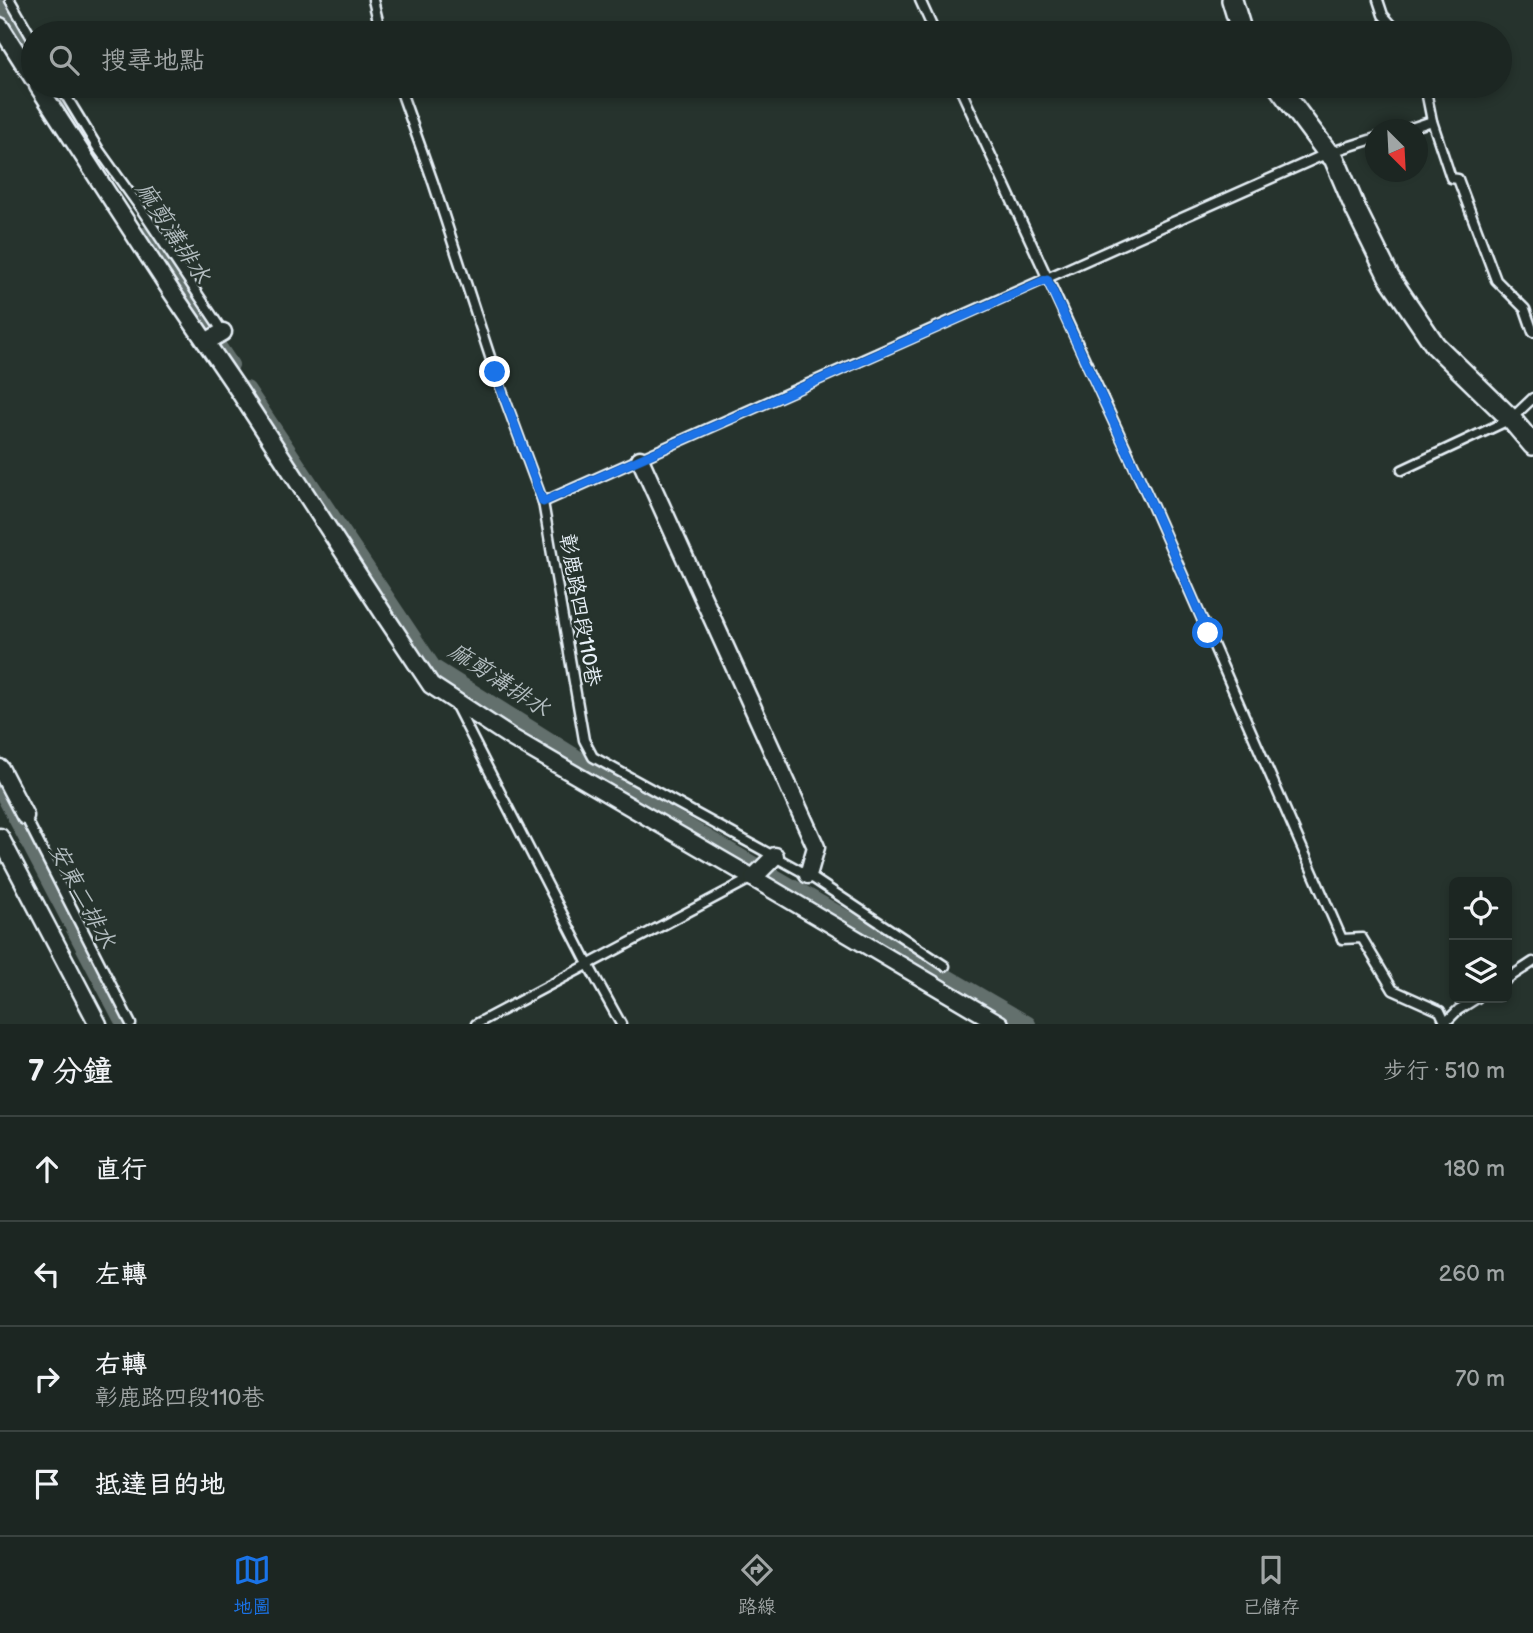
<!DOCTYPE html>
<html lang="zh-TW">
<head>
<meta charset="utf-8">
<style>
	:root { --surface:#1c2622; --page:#252e2a; --text:#f1f3f6; --muted:#a0a5a5; --line:#3a4340; --accent:#1a73e8 }
	body { margin:0; font-family:"Balsamiq Sans","LXGW WenKai TC",sans-serif; background:var(--page); color:var(--text) }
	.controls { position:absolute; right:21px; bottom:21px; display:grid; overflow:hidden; border-radius:10px; box-shadow:0 4px 10px #0003 }
	.controls button { width:63px; height:63px; display:grid; place-items:center; padding:0; border:0; border-bottom:2px solid var(--line); background:var(--surface); color:var(--text); font:35px sans-serif }
	.compass { position:absolute; left:1365px; top:119px; width:63px; height:63px; border-radius:50%; background:var(--surface); box-shadow:0 4px 10px #0003; rotate:156deg }
	.stop { position:absolute; width:21px; height:21px; margin:-16px; border:5px solid #1a73e8; border-radius:50%; background:#fff }
	.stop.end { background:#1a73e8; border-color:#fff; box-shadow:0 2px 7px #0008 }
	.list { margin:0; padding:0; list-style:none }
	h2 { display:flex; justify-content:space-between; align-items:center; height:91px; margin:0; padding:0 28px; font-size:30px }
	h2 small { font-size:23px; font-weight:400; color:var(--muted) }
	.list li { display:grid; grid-template-columns:46px 1fr auto; gap:21px; align-items:center; box-sizing:border-box; height:105px; padding:0 28px; border-top:2px solid var(--line) }
	.list b { display:block; font-size:26px; white-space:nowrap }
	.list p { margin:0; font-size:23px; white-space:nowrap; color:var(--muted) }
	.list em { font-size:23px; font-style:normal; color:var(--muted) }
	.icon { flex:none; width:38px; height:38px; fill:none; stroke:currentColor; stroke-width:2; stroke-linecap:round; stroke-linejoin:round }
	.map { position:relative; flex:none; width:1533px; height:1024px; overflow:hidden }
	.search { position:absolute; background:var(--surface); box-shadow:0 4px 10px #0003; left:21px; right:21px; top:21px; height:77px; display:flex; align-items:center; gap:18px; box-sizing:border-box; padding:0 24px; border-radius:38px; color:var(--muted); font-size:26px }
	.sheet { height:511px; background:var(--surface) }
	nav { display:flex; justify-content:space-around; align-items:center; box-sizing:border-box; height:98px; border-top:2px solid var(--line); background:var(--surface); font-size:19px; color:var(--muted) }
	nav a { display:grid; justify-items:center; gap:4px }
	nav .on { color:var(--accent) }
	.map>svg:first-child { display:block }
	.lines { fill:none; stroke-linecap:round; stroke-linejoin:round }
	.canal { stroke:#636f6d; stroke-width:16 }
	.service-casing { stroke:#e8f1f8; stroke-width:13 }
	.minor-casing { stroke:#e8f1f8; stroke-width:21 }
	.tertiary-casing { stroke:#e8f1f8; stroke-width:24 }
	.service { stroke:#26332d; stroke-width:8 }
	.minor { stroke:#26332d; stroke-width:16 }
	.tertiary { stroke:#26332d; stroke-width:19 }
	.route { stroke:#1a73e8; stroke-width:9 }
	.labels { text-anchor:middle; dominant-baseline:central; stroke-width:5; stroke-linejoin:round; paint-order:stroke }
	.street-label { font-size:21px; fill:#e8f1f8; stroke:#26332d }
	.water-label { font-size:23px; font-style:italic; fill:#b3bdc0; stroke:#26332d }
</style>
</head>
<body>
<div class="map">
<svg width="1533" height="1024" viewBox="0 0 1533 1024">
	<rect width="100%" height="100%" fill="#26332d"/>
	<filter id="ink" filterUnits="userSpaceOnUse"><feTurbulence type="fractalNoise" baseFrequency=".0143" numOctaves="2"/><feDisplacementMap in="SourceGraphic" scale="14" xChannelSelector="R" yChannelSelector="G"/><feConvolveMatrix kernelMatrix="1 2 1 2 8 2 1 2 1" color-interpolation-filters="sRGB"/></filter>
	<g filter="url(#ink)">
		<g class="lines">
			<g class="canal">
				<polyline points="0,7 33,61"/>
				<polyline points="48,86 78,134"/>
				<polyline points="144,235 231,365"/>
				<polyline points="247,389 433,667 670,816 1028,1024"/>
				<polyline points="0,788 124,1024"/>
			</g>
			<g class="service-casing">
				<g id="service">
					<polyline points="10,0 33,40"/>
					<polyline points="373,0 381,33"/>
					<polyline points="920,0 935,33"/>
					<polyline points="1378,0 1383,15 1399,33"/>
					<polyline points="60,86 99,150 141,209 223,332"/>
					<polyline points="399,86 433,182 495,372 543,502 584,740 593,757 808,875 945,966"/>
					<polyline points="959,86 1152,505 1342,939 1362,938 1393,990 1440,1011 1446,1024"/>
					<polyline points="1425,86 1432,121 1451,178 1458,179 1496,280 1525,309 1533,332"/>
					<polyline points="1405,130 1432,121"/>
					<polyline points="1402,470 1511,419 1533,398"/>
					<polyline points="543,502 1328,153 1376,138"/>
					<polyline points="455,704 589,966 621,1024"/>
					<polyline points="25,816 131,1024"/>
					<polyline points="1507,979 1533,962"/>
					<polyline points="476,1024 752,878"/>
					<polyline points="1444,1024 1458,1010 1477,998"/>
				</g>
			</g>
			<g class="minor-casing">
				<g id="minor">
					<polyline points="0,26 33,78"/>
					<polyline points="38,86 171,291 237,388 385,616 431,685 512,738 753,878 1000,1024"/>
					<polyline points="206,342 223,332"/>
					<polyline points="640,459 816,847 808,875"/>
					<polyline points="0,768 25,816"/>
					<polyline points="0,837 98,1024"/>
					<polyline points="753,878 775,856"/>
				</g>
			</g>
			<g class="tertiary-casing">
				<g id="tertiary">
					<polyline points="1232,0 1242,33"/>
					<polyline points="1278,86 1328,153 1334,158 1356,210 1389,277 1435,345 1511,419 1533,445"/>
				</g>
			</g>
			<use href="#service" class="service"/>
			<use href="#minor" class="minor"/>
			<use href="#tertiary" class="tertiary"/>
		</g>
	</g>
	<g class="lines" filter="url(#ink)">
		<polyline class="route" points="495,372 543,502 1047,279 1152,505 1208,633"/>
	</g>
	<g class="labels">
		<g class="street-label">
			<text transform="translate(580 610) rotate(80)">彰鹿路四段110巷</text>
		</g>
		<g class="water-label">
			<text transform="translate(173 233) rotate(57)">麻剪溝排水</text>
			<text transform="translate(499 680) rotate(33)">麻剪溝排水</text>
			<text transform="translate(82 896) rotate(62)">安東二排水</text>
		</g>
	</g>
</svg>
<div class="controls">
<button><svg class="icon" aria-label="locate" viewBox="0 0 24 24"><circle cx="12" cy="12" r="6"/><path d="M12 2v4M12 18v4M2 12h4M18 12h4"/></svg></button>
<button><svg class="icon" aria-label="layers" viewBox="0 0 24 24"><path d="M12 4l9 5-9 5-9-5zM3 14l9 5 9-5"/></svg></button>
</div>
<svg class="compass" viewBox="-18 -18 36 36"><path d="M0-13l5 13h-10z" fill="#e53935"/><path d="M0 13l5-13h-10z" fill="#a0a5a5"/></svg>
<div class="stop" style="left:1208px;top:633px"></div>
<div class="stop end" style="left:495px;top:372px"></div>
<div class="search"><svg class="icon" aria-label="search" viewBox="0 0 24 24"><circle cx="10" cy="10" r="6"/><path d="M15 15l6 6"/></svg>搜尋地點</div>
</div>
<section class="sheet">
<h2>7 分鐘<small>步行 · 510 m</small></h2>
<ul class="list">
<li><svg class="icon" aria-label="ahead" viewBox="0 0 24 24"><path d="M12 20V5M6 11l6-6 6 6"/></svg><div><b>直行</b></div><em>180 m</em></li>
<li><svg class="icon" aria-label="left" viewBox="0 0 24 24"><path d="M17 20v-9H6M10 6l-5 5 5 5"/></svg><div><b>左轉</b></div><em>260 m</em></li>
<li><svg class="icon" aria-label="right" viewBox="0 0 24 24"><path d="M7 20v-9h11M14 6l5 5-5 5"/></svg><div><b>右轉</b><p>彰鹿路四段110巷</p></div><em>70 m</em></li>
<li><svg class="icon" aria-label="arrive" viewBox="0 0 24 24"><path d="M6 21V4h12l-3 4 3 4H6"/></svg><div><b>抵達目的地</b></div></li>
</ul>
</section>
<nav>
<a class="on"><svg class="icon" aria-label="map" viewBox="0 0 24 24"><path d="M3 6l6-2 6 2 6-2v14l-6 2-6-2-6 2zM9 4v14M15 6v14"/></svg>地圖</a>
<a><svg class="icon" aria-label="directions" viewBox="0 0 24 24"><path d="M12 3l9 9-9 9-9-9zM9 14v-3h6M13 9l2 2-2 2"/></svg>路線</a>
<a><svg class="icon" aria-label="saved" viewBox="0 0 24 24"><path d="M7 4h10v16l-5-4-5 4z"/></svg>已儲存</a>
</nav>
</body>
</html>
